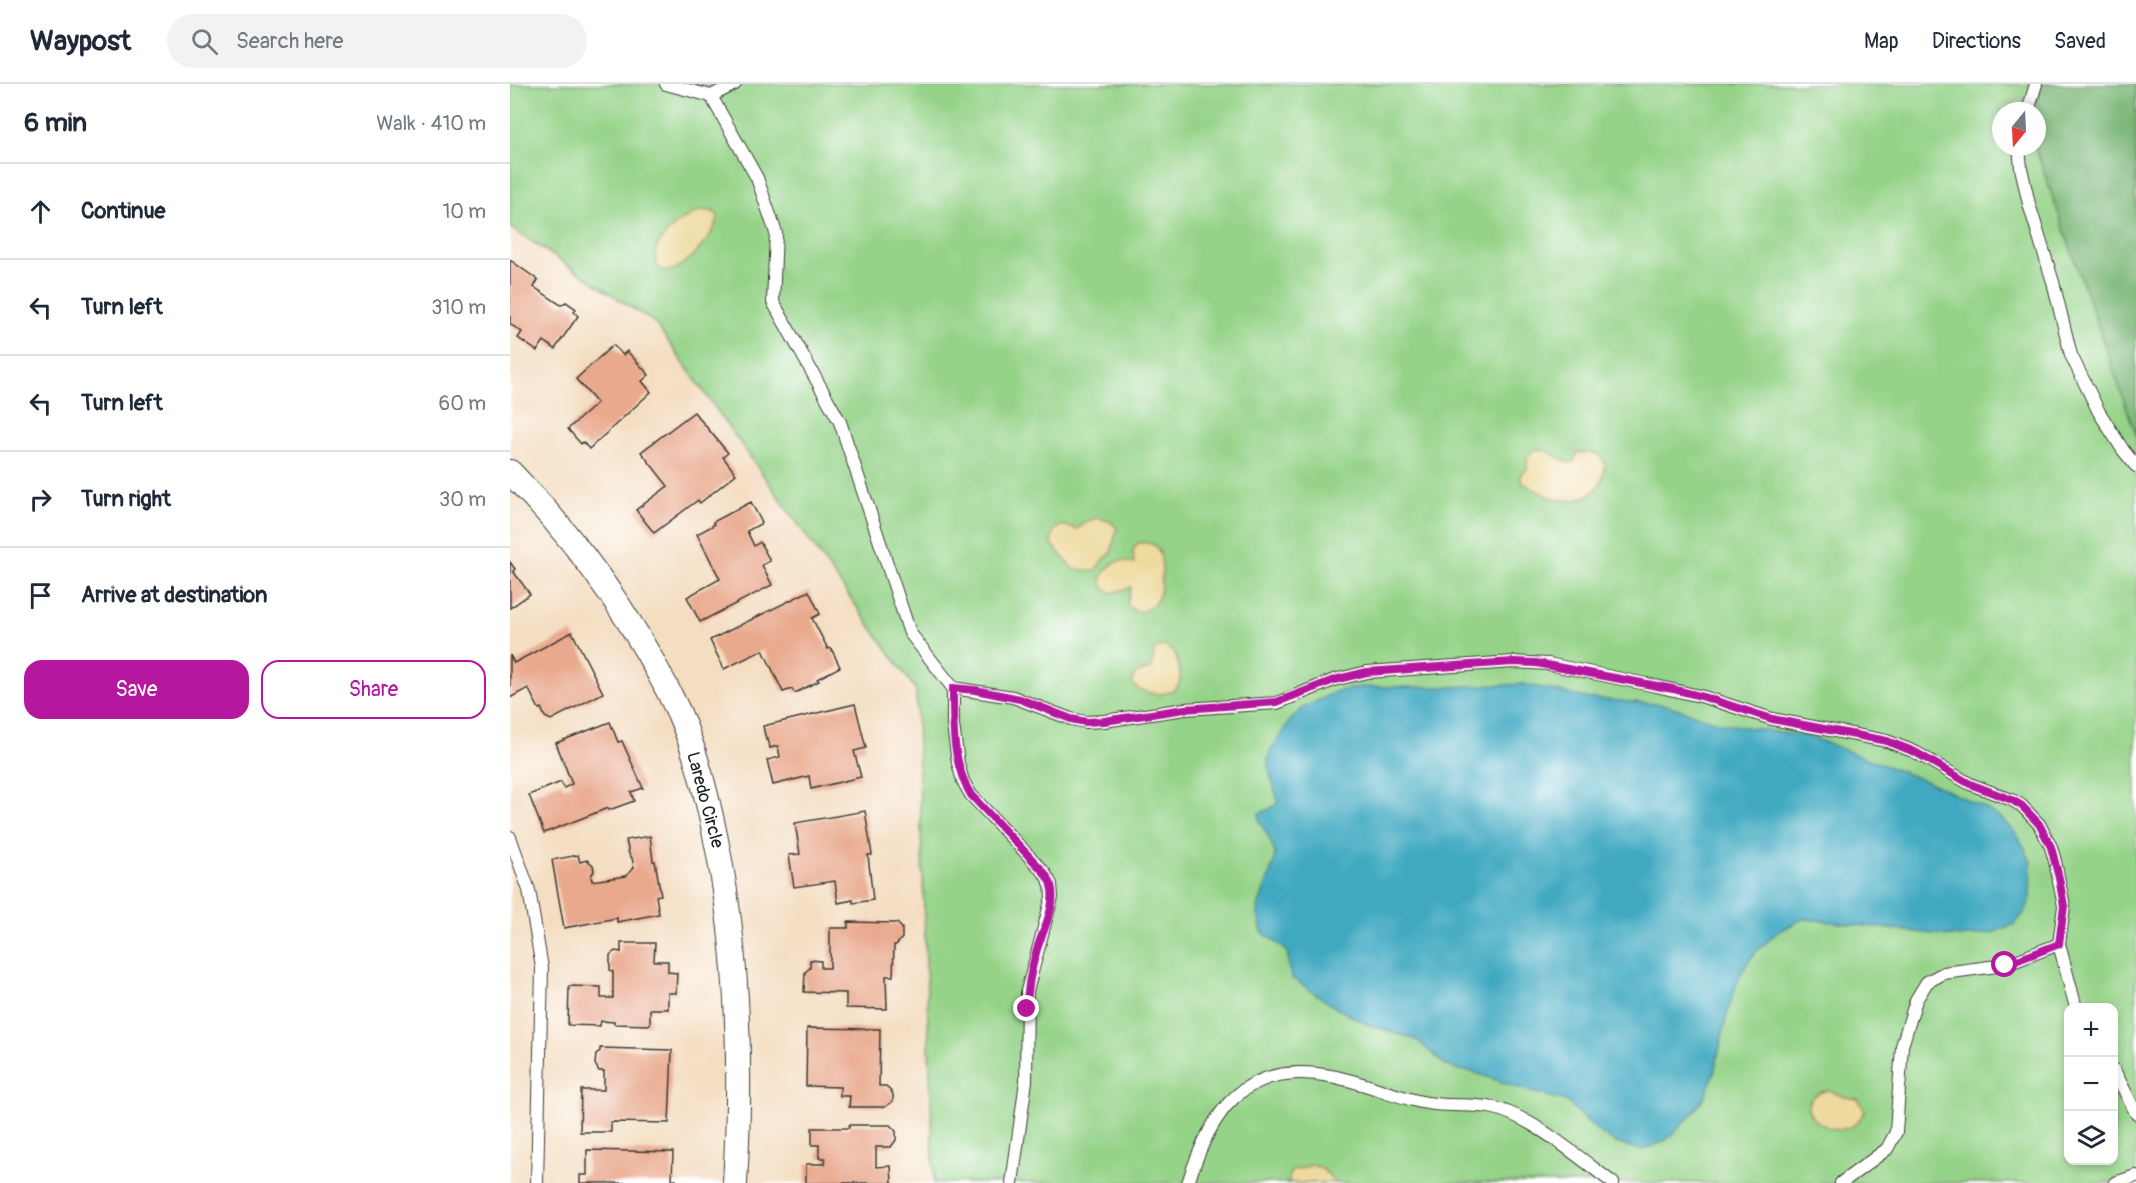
<!DOCTYPE html>
<html lang="en">
<head>
<meta charset="utf-8">
<style>
	:root { --surface:#fff; --page:#f2f2f3; --text:#1f2937; --muted:#747a83; --line:#e0e1e3; --accent:#b5179e }
	body { margin:0; font-family:Pangolin,sans-serif; background:var(--page); color:var(--text) }
	.controls { position:absolute; right:18px; bottom:18px; display:grid; overflow:hidden; border-radius:12px; box-shadow:0 3px 9px #0003 }
	.controls button { width:54px; height:54px; display:grid; place-items:center; padding:0; border:0; border-bottom:2px solid var(--line); background:var(--surface); color:var(--text); font:30px sans-serif }
	.compass { position:absolute; left:1482px; top:18px; width:54px; height:54px; border-radius:50%; background:var(--surface); box-shadow:0 3px 9px #0003; rotate:198deg }
	.stop { position:absolute; width:18px; height:18px; margin:-14px; border:4px solid #b5179e; border-radius:50%; background:#fff }
	.stop.end { background:#b5179e; border-color:#fff; box-shadow:0 2px 6px #0008 }
	.list { margin:0; padding:0; list-style:none }
	h2 { display:flex; justify-content:space-between; align-items:center; height:78px; margin:0; padding:0 24px; font-size:26px }
	h2 small { font-size:20px; font-weight:400; color:var(--muted) }
	.list li { display:grid; grid-template-columns:39px 1fr auto; gap:18px; align-items:center; box-sizing:border-box; height:96px; padding:0 24px; border-top:2px solid var(--line) }
	.list b { display:block; font-size:22px; white-space:nowrap }
	.list em { font-size:20px; font-style:normal; color:var(--muted) }
	.actions { display:flex; gap:12px; padding:18px 24px }
	.actions a { flex:1; padding:14px 0; border:2px solid var(--accent); border-radius:18px; text-align:center; font-size:21px; color:var(--accent) }
	.actions .main { background:var(--accent); color:#fff }
	.icon { flex:none; width:33px; height:33px; fill:none; stroke:currentColor; stroke-width:2; stroke-linecap:round; stroke-linejoin:round }
	.map { position:relative; flex:none; width:1626px; height:1099px; overflow:hidden }
	header { display:flex; align-items:center; gap:36px; box-sizing:border-box; height:84px; padding:0 30px; background:var(--surface); border-bottom:2px solid var(--line) }
	header strong { font-size:28px }
	nav { display:flex; gap:33px; margin-inline-start:auto; font-size:21px }
	.search { width:420px; height:54px; background:var(--page); display:flex; align-items:center; gap:15px; box-sizing:border-box; padding:0 21px; border-radius:33px; color:var(--muted); font-size:22px }
	main { display:flex }
	aside { flex:1; background:var(--surface) }
	.map>svg:first-child { display:block }
	.green { fill:#95d388; stroke:#587852; stroke-width:1.5; fill-rule:evenodd }
	.forest { fill:#78b574; stroke:#4a6848; stroke-width:1.5 }
	.sand { fill:#eeda9e; stroke:#857b5d; stroke-width:1.5 }
	.water { fill:#41a9c1; stroke:#2e626e; stroke-width:1.5 }
	.building { fill:#e9a98d }
	.lines { fill:none; stroke-linecap:round; stroke-linejoin:round }
	.lane-casing { stroke:#3c3935; stroke-width:14 }
	.street-casing { stroke:#3c3935; stroke-width:26 }
	.lane { stroke:#fff; stroke-width:12 }
	.street { stroke:#fff; stroke-width:24 }
	.route { stroke:#b5179e; stroke-width:8 }
	.labels { text-anchor:middle; dominant-baseline:central; stroke-width:5; stroke-linejoin:round; paint-order:stroke }
	.street-label { font-size:18px; fill:#1c1c1c; stroke:#fff }
</style>
</head>
<body>
<header>
<strong>Waypost</strong>
<div class="search"><svg class="icon" aria-label="search" viewBox="0 0 24 24"><circle cx="10" cy="10" r="6"/><path d="M15 15l6 6"/></svg>Search here</div>
<nav><a>Map</a><a>Directions</a><a>Saved</a></nav>
</header>
<main>
<aside>
<h2>6 min<small>Walk · 410 m</small></h2>
<ul class="list">
<li><svg class="icon" aria-label="ahead" viewBox="0 0 24 24"><path d="M12 20V5M6 11l6-6 6 6"/></svg><div><b>Continue</b></div><em>10 m</em></li>
<li><svg class="icon" aria-label="left" viewBox="0 0 24 24"><path d="M17 20v-9H6M10 6l-5 5 5 5"/></svg><div><b>Turn left</b></div><em>310 m</em></li>
<li><svg class="icon" aria-label="left" viewBox="0 0 24 24"><path d="M17 20v-9H6M10 6l-5 5 5 5"/></svg><div><b>Turn left</b></div><em>60 m</em></li>
<li><svg class="icon" aria-label="right" viewBox="0 0 24 24"><path d="M7 20v-9h11M14 6l5 5-5 5"/></svg><div><b>Turn right</b></div><em>30 m</em></li>
<li><svg class="icon" aria-label="arrive" viewBox="0 0 24 24"><path d="M6 21V4h12l-3 4 3 4H6"/></svg><div><b>Arrive at destination</b></div></li>
</ul>
<div class="actions"><a class="main">Save</a><a>Share</a></div>
</aside>
<div class="map">
<svg width="1626" height="1099" viewBox="0 0 1626 1099">
	<rect width="100%" height="100%" fill="#fff"/>
	<filter id="ink" filterUnits="userSpaceOnUse"><feTurbulence type="fractalNoise" baseFrequency=".0167" numOctaves="2"/><feDisplacementMap in="SourceGraphic" scale="12" xChannelSelector="R" yChannelSelector="G"/><feConvolveMatrix kernelMatrix="1 2 1 2 8 2 1 2 1" color-interpolation-filters="sRGB"/></filter>
	<filter id="wash" filterUnits="userSpaceOnUse"><feTurbulence type="fractalNoise" baseFrequency=".008" numOctaves="4" result="noise"/><feDisplacementMap in="SourceGraphic" scale="24" xChannelSelector="R" yChannelSelector="G"/><feGaussianBlur stdDeviation="1.35" result="paint"/><feColorMatrix in="noise" values="0 0 0 0 0 0 0 0 0 0 0 0 0 0 0 0 0 1.4 0 .05"/><feComposite in="paint" operator="in"/></filter>
	<g filter="url(#wash)">
		<rect width="100%" height="100%" fill="#f4dec2"/>
		<path class="green" d="M 0,0 L 1626,0 L 1626,1099 L 424,1099 L 406,606 L 145,239 L 0,143 ZM 1491,27 L 1527,27 L 1527,63 L 1491,63 ZM 1558,924 L 1604,924 L 1604,1076 L 1558,1076 Z"/>
		<polygon class="forest" points="1530,0 1626,0 1626,351 1525,63 1527,63 1527,27 1525,27"/>
		<g class="sand">
			<path d="M 194,126 L 204,128 L 208,132 C 208,148 174,187 157,187 C 154,187 151,185 148,183 C 134,160 174,130 194,126 Z"/>
			<path d="M 1026,365 L 1035,366 L 1059,379 L 1064,378 L 1067,369 L 1070,368 L 1089,370 L 1095,380 C 1094,413 1064,423 1037,412 C 1028,408 1020,402 1012,399 L 1010,391 L 1017,385 L 1017,373 Z"/>
			<polygon points="588,434 600,437 607,444 601,469 591,478 585,487 563,485 541,459 543,448 551,441 567,445 580,436"/>
			<path d="M 628,459 C 650,456 652,470 652,488 C 651,496 652,505 649,512 C 644,525 626,534 617,520 L 621,503 L 602,509 C 582,501 594,482 609,477 C 614,476 619,479 624,479 L 623,466 Z"/>
			<path d="M 655,562 L 665,569 C 667,576 672,589 670,597 C 666,615 630,613 622,598 L 625,590 L 642,584 L 644,567 L 647,563 Z"/>
			<path d="M 1318,1006 L 1335,1013 L 1348,1015 L 1355,1027 C 1352,1031 1350,1036 1347,1039 C 1322,1060 1269,1019 1318,1006 Z"/>
			<polygon points="802,1081 811,1084 827,1099 779,1099 779,1093 781,1087"/>
		</g>
		<polygon class="water" points="1014,600 1077,614 1157,621 1210,639 1301,653 1421,699 1475,724 1492,735 1507,751 1516,766 1521,779 1520,816 1514,829 1505,840 1479,850 1449,853 1304,836 1293,835 1269,847 1246,868 1236,881 1226,901 1217,930 1204,990 1194,1014 1184,1028 1162,1051 1153,1058 1132,1066 1108,1060 1091,1050 1056,1017 1018,1007 963,988 948,986 934,980 907,956 859,941 828,925 782,894 778,882 778,870 774,864 752,848 747,826 763,781 765,770 760,755 749,736 749,730 765,722 768,717 759,685 758,675 761,666 779,638 791,625 827,607 851,603 937,603"/>
		<g id="blocks">
			<g class="building">
				<polygon points="0,176 28,196 24,203 51,221 56,218 66,225 64,228 68,232 45,265 34,257 27,267 8,254 12,248 0,240"/>
				<polygon points="103,261 113,271 117,267 139,291 132,297 141,308 79,365 73,358 71,360 58,345 87,319 66,295"/>
				<polygon points="184,328 218,369 213,373 226,390 190,419 188,416 144,449 126,426 158,402 131,368"/>
				<polygon points="241,418 252,439 237,447 244,462 250,458 260,477 252,481 262,501 190,538 177,513 210,495 187,450 204,441 203,438"/>
				<polygon points="0,478 5,485 3,487 20,510 0,524"/>
				<polygon points="299,507 310,530 302,534 318,565 321,564 330,583 307,595 309,597 285,609 282,605 273,608 253,566 214,585 200,556"/>
				<polygon points="62,548 93,609 41,636 35,633 31,624 29,625 18,604 0,614 0,571 4,579"/>
				<polygon points="345,620 356,664 344,667 351,693 301,705 299,692 263,701 257,676 270,673 268,662 260,664 258,655 256,656 253,642"/>
				<polygon points="100,638 108,658 112,657 133,704 121,708 124,717 99,726 98,724 34,749 19,711 51,698 54,704 62,700 46,659"/>
				<polygon points="355,727 362,771 358,771 363,816 343,819 343,816 328,819 325,797 284,803 279,771 290,770 285,739"/>
				<polygon points="140,752 143,777 145,777 151,811 146,812 149,830 107,838 107,834 54,844 42,776 68,771 70,778 77,776 83,781 84,787 81,792 82,797 116,792 124,783 122,774 119,770 116,756"/>
				<polygon points="338,838 387,839 392,844 392,854 386,861 384,861 383,892 376,892 377,925 336,924 336,909 294,908 295,888 300,884 300,876 311,877 311,884 320,884 320,844 338,844"/>
				<polygon points="111,859 145,859 144,877 158,877 158,888 167,889 166,909 158,909 158,925 140,925 140,941 104,940 104,938 91,937 90,942 58,941 59,902 91,903 91,914 103,914 103,888 100,886 100,871 105,867 111,868"/>
				<polygon points="297,944 370,945 369,1002 376,1002 383,1010 383,1017 375,1023 339,1023 340,1012 330,1012 330,1003 296,1002"/>
				<polygon points="90,964 162,966 159,1039 101,1038 101,1048 70,1048 71,1006 94,1006 94,987 89,987 85,980 86,970 90,967"/>
				<polygon points="339,1041 380,1041 386,1047 386,1056 381,1063 366,1063 366,1083 381,1082 382,1099 296,1099 296,1080 315,1080 315,1074 309,1074 309,1061 302,1061 302,1044 339,1044"/>
				<polygon points="77,1066 163,1068 162,1096 166,1096 166,1099 70,1099 70,1091 77,1091"/>
			</g>
		</g>
	</g>
	<g filter="url(#ink)">
		<use href="#blocks" fill-opacity="0" stroke="#3c3935" stroke-width="1.5"/>
		<g class="lines">
			<g class="lane-casing">
				<g id="lane">
					<polyline points="156,0 201,12 225,0"/>
					<polyline points="201,12 247,94 266,149 263,218 330,338 400,549 443,604 443,641 448,679 453,697 461,711 534,788 541,800 542,813 517,907 516,997 502,1099"/>
					<polyline points="1518,27 1526,0"/>
					<polyline points="1509,63 1511,84 1519,120 1543,198 1561,271 1589,328 1613,366 1626,382"/>
					<polyline points="443,604 503,613 561,635 576,638 594,637 675,625 767,619 824,596 857,588 1003,578 1038,580 1146,602 1194,613 1262,635 1377,657 1405,668 1460,700 1502,716 1512,722 1529,740 1541,763 1545,777 1554,822 1549,860 1566,924"/>
					<polyline points="0,753 19,806 32,884 27,1099"/>
					<polyline points="1604,986 1626,1029"/>
					<path d="M 678,1099 C 701,1026 735,976 820,992 C 850,997 878,1010 907,1017 C 933,1024 959,1019 984,1024 C 1021,1032 1072,1076 1103,1099"/>
					<polyline points="1331,1099 1377,1065 1386,1048 1392,962 1406,916 1417,898 1434,889 1495,881 1549,860"/>
					<polyline points="1605,1099 1626,1092"/>
				</g>
			</g>
			<g class="street-casing">
				<path id="street" d="M 0,388 C 69,458 127,540 169,629 C 185,665 197,712 205,751 C 229,865 232,982 225,1099"/>
			</g>
			<use href="#lane" class="lane"/>
			<use href="#street" class="street"/>
		</g>
	</g>
	<g class="lines" filter="url(#ink)">
		<path class="route" d="M 517,925 C 517,904 521,885 527,865 C 533,846 547,821 541,801 C 540,796 536,792 534,788 L 461,711 C 442,679 443,641 443,604 L 465,606 L 510,615 L 561,635 L 576,638 L 594,637 L 675,625 L 767,618 L 824,596 L 857,588 L 1003,578 L 1026,579 L 1163,605 L 1194,613 L 1262,635 L 1377,657 L 1405,668 L 1460,700 L 1502,716 L 1512,722 L 1529,740 L 1541,763 L 1549,794 L 1554,822 L 1549,860 L 1495,881"/>
	</g>
	<g class="labels">
		<g class="street-label">
			<text transform="translate(195 716) rotate(75)">Laredo Circle</text>
		</g>
	</g>
</svg>
<div class="controls">
<button>+</button>
<button>−</button>
<button><svg class="icon" aria-label="layers" viewBox="0 0 24 24"><path d="M12 4l9 5-9 5-9-5zM3 14l9 5 9-5"/></svg></button>
</div>
<svg class="compass" viewBox="-18 -18 36 36"><path d="M0-13l5 13h-10z" fill="#e53935"/><path d="M0 13l5-13h-10z" fill="#747a83"/></svg>
<div class="stop" style="left:1495px;top:881px"></div>
<div class="stop end" style="left:517px;top:925px"></div>
</div>
</main>
</body>
</html>
